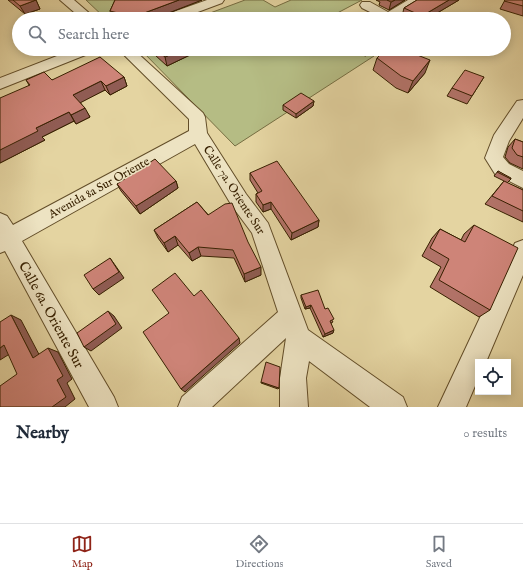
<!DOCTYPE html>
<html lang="en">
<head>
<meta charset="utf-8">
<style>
	:root { --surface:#fff; --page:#f2f2f3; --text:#1f2937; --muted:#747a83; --line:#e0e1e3; --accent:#8f2418 }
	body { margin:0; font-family:"IM FELL English",serif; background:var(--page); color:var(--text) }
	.controls { position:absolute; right:12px; bottom:12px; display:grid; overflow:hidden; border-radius:0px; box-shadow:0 2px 10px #0003 }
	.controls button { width:36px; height:36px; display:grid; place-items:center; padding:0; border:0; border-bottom:1px solid var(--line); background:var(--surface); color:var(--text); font:20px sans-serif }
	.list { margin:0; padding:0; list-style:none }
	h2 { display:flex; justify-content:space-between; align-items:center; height:52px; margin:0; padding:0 16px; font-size:17px }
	h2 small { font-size:13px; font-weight:400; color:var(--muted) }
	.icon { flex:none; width:22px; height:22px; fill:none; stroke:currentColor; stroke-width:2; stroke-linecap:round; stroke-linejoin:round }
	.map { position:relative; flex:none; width:523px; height:407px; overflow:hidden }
	.search { position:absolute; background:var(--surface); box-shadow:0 2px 10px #0003; left:12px; right:12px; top:12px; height:44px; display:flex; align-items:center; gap:10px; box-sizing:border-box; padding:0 14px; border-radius:22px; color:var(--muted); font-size:15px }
	.sheet { height:116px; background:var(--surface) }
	nav { display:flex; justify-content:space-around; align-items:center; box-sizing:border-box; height:56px; border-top:1px solid var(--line); background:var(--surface); font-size:11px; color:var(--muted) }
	nav a { display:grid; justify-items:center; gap:2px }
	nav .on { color:var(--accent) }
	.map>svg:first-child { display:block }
	.green { fill:#b5bc84; stroke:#766e42 }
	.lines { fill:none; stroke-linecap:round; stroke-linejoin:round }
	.minor-casing { stroke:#624d28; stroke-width:2 }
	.minor { fill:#ede3c2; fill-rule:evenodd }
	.wall { fill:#b17267; stroke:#372000 }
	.shaded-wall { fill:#905c54; stroke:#372000 }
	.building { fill:#ce8478; stroke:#372000 }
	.labels { text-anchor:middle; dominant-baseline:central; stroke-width:3; stroke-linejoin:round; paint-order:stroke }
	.street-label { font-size:12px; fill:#372000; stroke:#ede3c2 }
	.near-street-label { font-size:14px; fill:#372000; stroke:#ede3c2 }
</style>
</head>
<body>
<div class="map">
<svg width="523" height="407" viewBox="0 0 523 407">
	<rect width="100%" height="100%" fill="#e4d4a1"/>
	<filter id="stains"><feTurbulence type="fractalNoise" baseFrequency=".005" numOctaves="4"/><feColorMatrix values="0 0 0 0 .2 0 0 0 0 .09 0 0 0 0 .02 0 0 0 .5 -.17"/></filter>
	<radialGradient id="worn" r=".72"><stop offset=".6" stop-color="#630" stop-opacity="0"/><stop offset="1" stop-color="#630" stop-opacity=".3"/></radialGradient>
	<g class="green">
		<polygon points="86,0 142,0 131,19 106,19"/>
		<polygon points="245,0 263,0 275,7 291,0 362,0 326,19 194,19"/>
		<polygon points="140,49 362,49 374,56 235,146"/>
	</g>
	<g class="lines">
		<g class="minor-casing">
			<g id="minor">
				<polygon points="60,0 74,0 96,19 82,19"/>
				<polygon points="207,0 224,0 222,3 179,19 161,19 162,16"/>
				<polygon points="408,0 423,0 394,19 379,19 380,17 362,8 360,5 362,2 370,2 388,12"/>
				<polygon points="75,49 95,49 93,52 0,89 0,78"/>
				<polygon points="118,49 133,49 203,113 205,117 207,133 246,194 268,223 308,330 403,397 407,407 370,407 309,361 306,378 308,407 280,407 280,378 286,338 212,407 178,407 182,397 278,312 252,233 232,206 195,144 22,241 114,397 118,407 89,407 5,251 0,253 0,213 7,216 13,225 189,131 189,119"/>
				<polygon points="523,100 523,118 509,141 503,157 509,164 523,171 523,188 495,174 485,158 494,135 517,101"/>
				<polygon points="523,240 523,275 486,362 478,362 478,379 466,407 438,407 515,243"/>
			</g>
		</g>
		<use href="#minor" class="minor"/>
	</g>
	<g class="wall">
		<polygon points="8,0 36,0 40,9 25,14"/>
		<polygon points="115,0 202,0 153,19 112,19 110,11"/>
		<polygon points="376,0 405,0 389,10 379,5 380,2"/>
		<polygon points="417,0 459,0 427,19 409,19 402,16 404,8"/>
		<polygon points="505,0 523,0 523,16 500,9"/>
		<polygon points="153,49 189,49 190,55 167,66 155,55"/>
		<polygon points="354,49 377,49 365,56"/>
		<polygon points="377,58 425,73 408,93 396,88 373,70"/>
		<polygon points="124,77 127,86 110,95 105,90 80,102 90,117 76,124 74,121 42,137 45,140 0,163 29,85 26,80 52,80"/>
		<polygon points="484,77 467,104 447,96 452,88"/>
		<polygon points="314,101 313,106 296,118 283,110 283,105"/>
		<polygon points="515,139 523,142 523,169 510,163 505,157 508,147"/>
		<polygon points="498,171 511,179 507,183 523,190 523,222 485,204 504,181 494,176"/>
		<polygon points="250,173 319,220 318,227 291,240 271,209 263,212 256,202 256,194 258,193 250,180"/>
		<polygon points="176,181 178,188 140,214 121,191 117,184"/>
		<polygon points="197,202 261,275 245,282 234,258 201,256 192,261 178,245 168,252 158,238 154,230"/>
		<polygon points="474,225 490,310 479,317 430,287 441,267 422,256 432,238 440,229 461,240 464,234"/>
		<polygon points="301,295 325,309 333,322 331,323 333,333 323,337 310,308 305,309 301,298"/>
		<polygon points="261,382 279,388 278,389 261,383"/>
	</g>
	<g class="shaded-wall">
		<polygon points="36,0 40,9 25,14 20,6"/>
		<polygon points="179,0 202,0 153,19 128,19"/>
		<polygon points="395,0 405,0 389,10 391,2"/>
		<polygon points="449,0 459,0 427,19 421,19 422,16"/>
		<polygon points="183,49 189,49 190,55 167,66 165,57"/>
		<polygon points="367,49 377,49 365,56"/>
		<polygon points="430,60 425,73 408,93 413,81"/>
		<polygon points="124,77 127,86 110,95 106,86"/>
		<polygon points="101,81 105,90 78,104 73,95"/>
		<polygon points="314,101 313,106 296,118 296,114"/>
		<polygon points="85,108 90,117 76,124 71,115"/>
		<polygon points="69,112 74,121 42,137 45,140 0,163 0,150 36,128"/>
		<polygon points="176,181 178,188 140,214 136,206"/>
		<polygon points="271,202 271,209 263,212 263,205"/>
		<polygon points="319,220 318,227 291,240 292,233"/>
		<polygon points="175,236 178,245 168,252 164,243"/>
		<polygon points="198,247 201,256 192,261 189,253"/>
		<polygon points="110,258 115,265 124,278 99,295 93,289"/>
		<polygon points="261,267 261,275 245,282 244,274"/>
		<polygon points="311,305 310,308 305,309 306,307"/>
		<polygon points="108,311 114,316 122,328 91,351 84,347"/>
		<polygon points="11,315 21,320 43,362 33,358"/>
		<polygon points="334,330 333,333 323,337 325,334"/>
		<polygon points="239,338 240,343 185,392 181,389"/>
		<polygon points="4,345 16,350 0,360 0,348"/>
		<polygon points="48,348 58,352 72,379 67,383 75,399 65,407 52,407 57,380"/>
	</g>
	<g class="building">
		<polygon points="13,0 36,0 20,6"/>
		<polygon points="115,0 179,0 128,19 115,19 118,13 110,11"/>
		<polygon points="387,0 395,0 391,2"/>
		<polygon points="417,0 449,0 422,16 404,8"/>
		<polygon points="505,0 523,0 523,6 504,1"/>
		<polygon points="155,49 183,49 165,57"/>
		<polygon points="386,49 402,49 430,60 413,81 401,76 377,58"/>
		<polygon points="100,57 124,77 106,86 101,81 73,95 85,108 71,115 69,112 36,128 38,131 0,150 0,98 30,85 26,80 44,72 52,80"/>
		<polygon points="465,70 484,77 472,96 452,88"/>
		<polygon points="301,93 314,101 296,114 283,105"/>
		<polygon points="515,139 523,142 523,157 517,155 512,148"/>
		<polygon points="155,159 176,181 136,206 117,184"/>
		<polygon points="277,161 319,220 292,233 271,202 263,205 256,194 262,191 250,173"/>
		<polygon points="498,171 511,178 511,179 497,172"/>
		<polygon points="504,181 523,190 523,211 492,196"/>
		<polygon points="197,202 208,215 225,204 232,203 248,242 261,267 244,274 233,250 198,247 189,253 175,236 164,243 154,230"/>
		<polygon points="474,225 518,248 490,310 439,280 449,259 430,248 440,229 465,242"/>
		<polygon points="110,258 119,272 93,289 84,275"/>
		<polygon points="175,273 194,296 201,290 239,338 181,389 143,332 169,313 152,290"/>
		<polygon points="318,290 325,309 328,308 334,319 330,321 334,330 325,334 311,305 306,307 301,295"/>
		<polygon points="108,311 116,324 84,347 77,333"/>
		<polygon points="11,315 33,358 48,348 63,376 57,380 66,397 52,407 0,407 0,386 17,374 4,345 0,348 0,322"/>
		<polygon points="266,362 280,367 279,388 261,382"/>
	</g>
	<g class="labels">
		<g class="street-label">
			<text transform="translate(99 188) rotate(-29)">Avenida 8a Sur Oriente</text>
			<text transform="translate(234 190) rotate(57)">Calle 7a. Oriente Sur</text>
		</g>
		<g class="near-street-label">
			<text transform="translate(51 315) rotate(61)">Calle 6a. Oriente Sur</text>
		</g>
	</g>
	<rect width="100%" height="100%" filter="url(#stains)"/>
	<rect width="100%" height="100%" fill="url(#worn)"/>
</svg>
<div class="controls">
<button><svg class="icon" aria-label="locate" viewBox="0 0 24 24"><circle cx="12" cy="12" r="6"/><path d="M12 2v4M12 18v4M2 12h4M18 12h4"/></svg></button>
</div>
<div class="search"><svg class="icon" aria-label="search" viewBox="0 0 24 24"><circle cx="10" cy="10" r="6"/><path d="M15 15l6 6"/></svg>Search here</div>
</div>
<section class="sheet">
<h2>Nearby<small>0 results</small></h2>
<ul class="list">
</ul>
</section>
<nav>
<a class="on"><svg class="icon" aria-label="map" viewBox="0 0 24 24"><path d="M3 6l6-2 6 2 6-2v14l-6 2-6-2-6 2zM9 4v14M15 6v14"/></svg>Map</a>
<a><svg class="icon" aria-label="directions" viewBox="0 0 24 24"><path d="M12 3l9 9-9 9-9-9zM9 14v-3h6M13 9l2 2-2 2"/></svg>Directions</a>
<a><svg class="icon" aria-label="saved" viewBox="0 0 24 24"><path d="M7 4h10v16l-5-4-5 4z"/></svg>Saved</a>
</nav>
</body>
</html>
